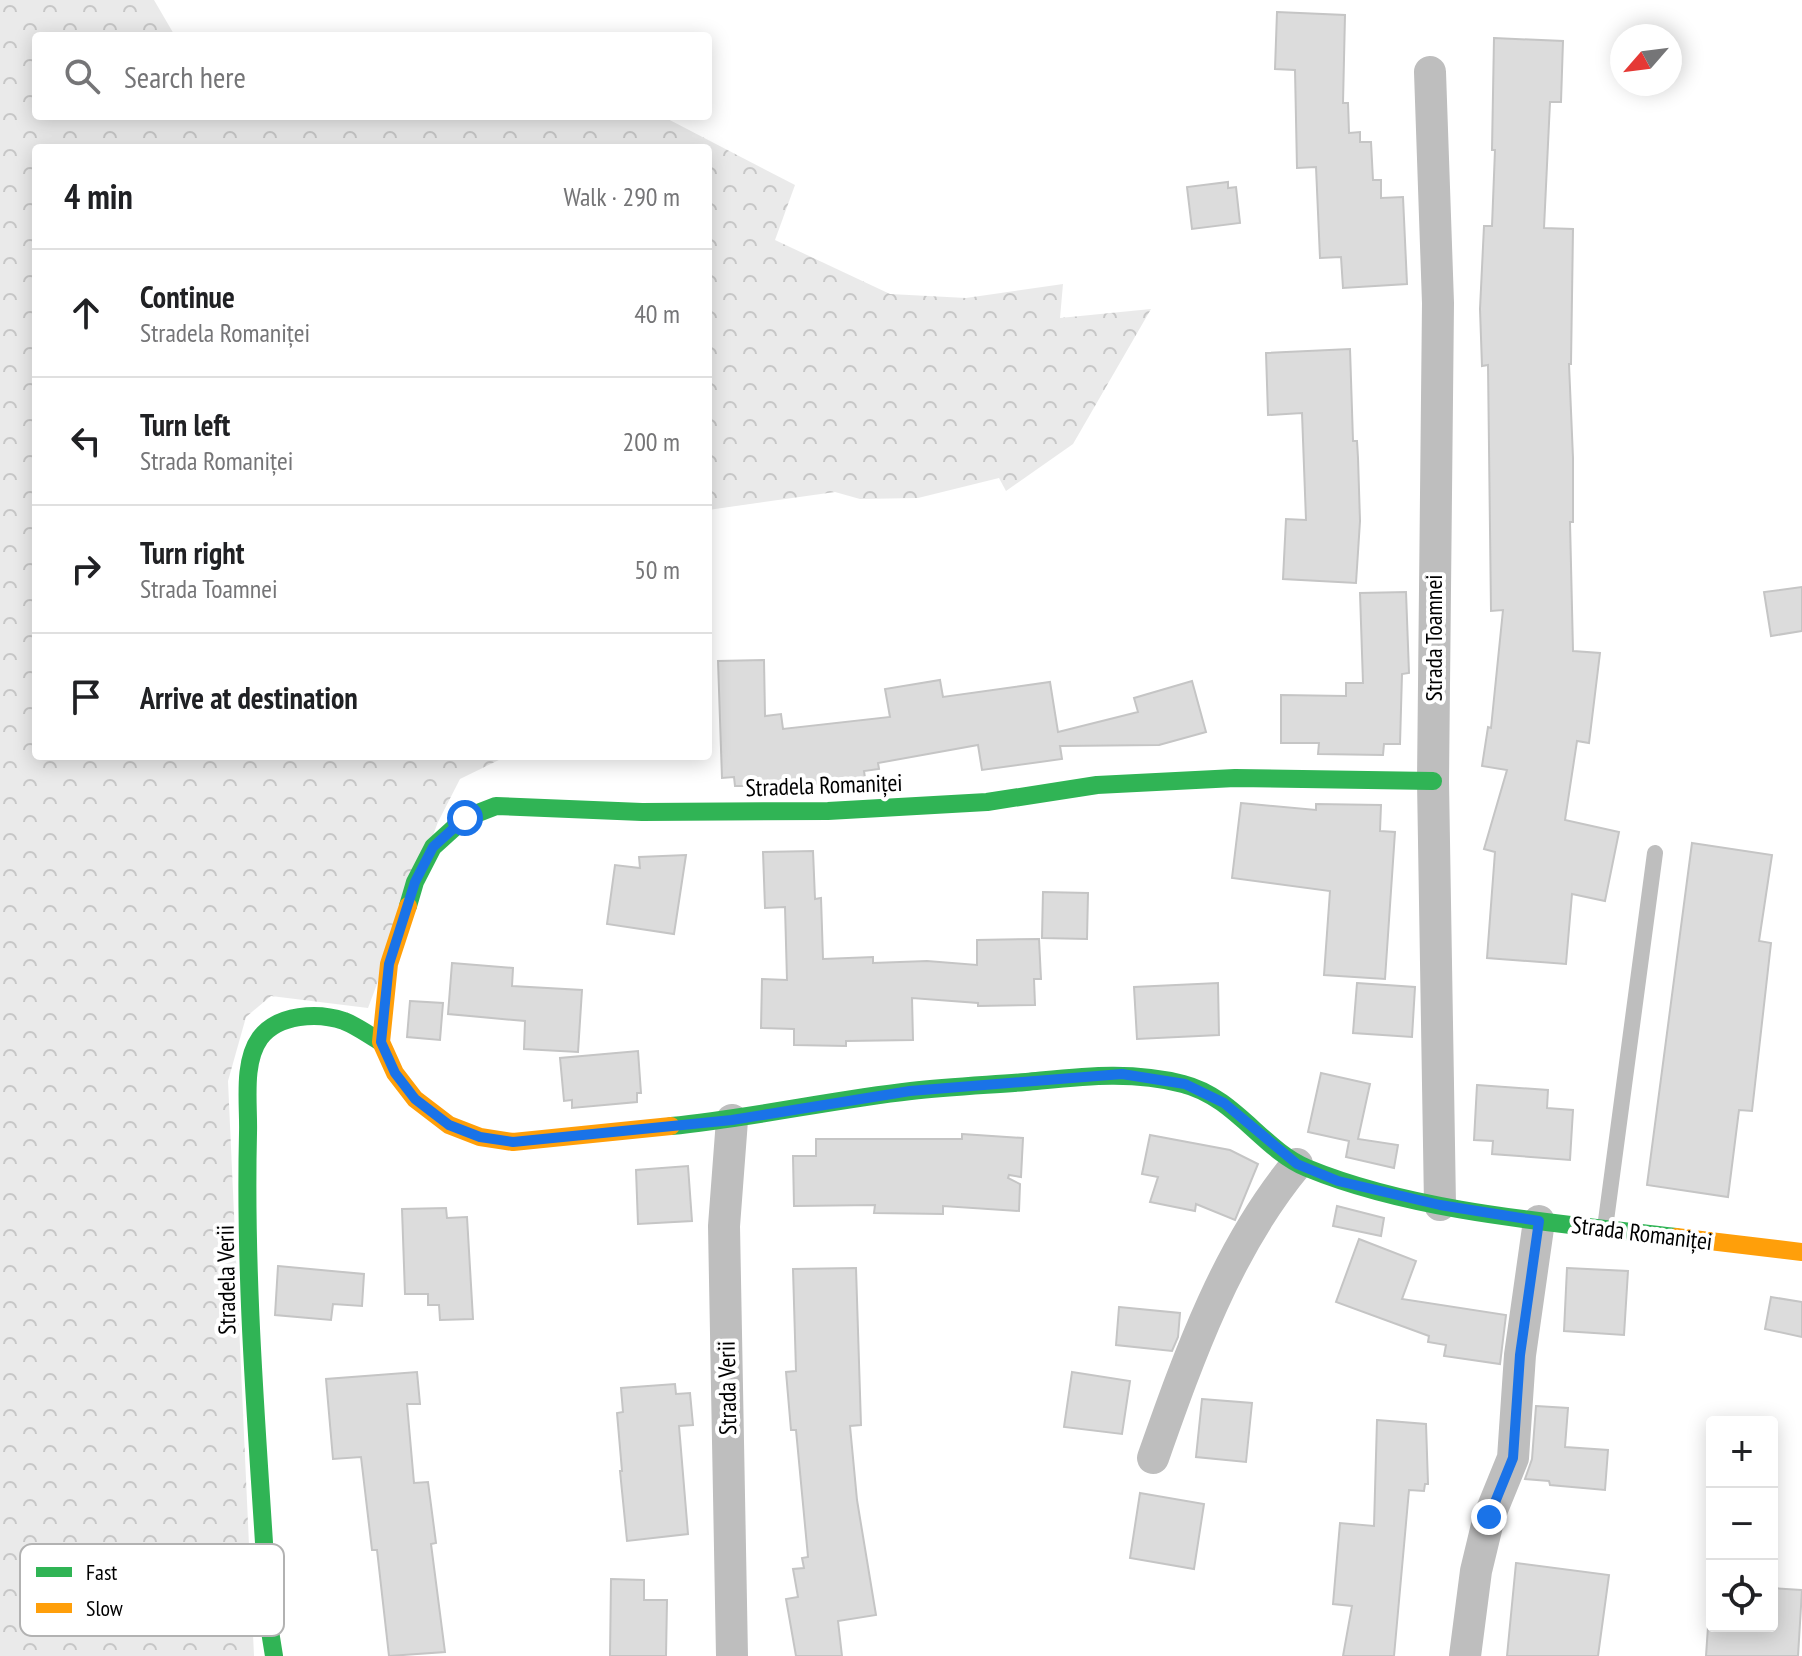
<!DOCTYPE html>
<html lang="en">
<head>
<meta charset="utf-8">
<style>
	:root { --surface:#fff; --page:#f2f2f2; --text:#202124; --muted:#757577; --line:#e0e0e0 }
	body { margin:0; font-family:"PT Sans Narrow",sans-serif; background:var(--page); color:var(--text) }
	.controls { position:absolute; right:24px; bottom:24px; display:grid; overflow:hidden; border-radius:8px; box-shadow:0 4px 20px #0003 }
	.controls button { width:72px; height:72px; display:grid; place-items:center; padding:0; border:0; border-bottom:2px solid var(--line); background:var(--surface); color:var(--text); font:40px sans-serif }
	.compass { position:absolute; left:1610px; top:24px; width:72px; height:72px; border-radius:50%; background:var(--surface); box-shadow:0 4px 20px #0003; rotate:242deg }
	.stop { position:absolute; width:24px; height:24px; margin:-18px; border:6px solid #1a73e8; border-radius:50%; background:#fff }
	.stop.end { background:#1a73e8; border-color:#fff; box-shadow:0 2px 8px #0008 }
	.list { margin:0; padding:0; list-style:none }
	h2 { display:flex; justify-content:space-between; align-items:center; height:104px; margin:0; padding:0 32px; font-size:34px }
	h2 small { font-size:26px; font-weight:400; color:var(--muted) }
	.list li { display:grid; grid-template-columns:52px 1fr auto; gap:24px; align-items:center; box-sizing:border-box; height:128px; padding:0 32px; border-top:2px solid var(--line) }
	.list b { display:block; font-size:30px; white-space:nowrap }
	.list p { margin:0; font-size:26px; white-space:nowrap; color:var(--muted) }
	.list em { font-size:26px; font-style:normal; color:var(--muted) }
	.icon { flex:none; width:44px; height:44px; fill:none; stroke:currentColor; stroke-width:2; stroke-linecap:round; stroke-linejoin:round }
	.map { position:relative; flex:none; width:1802px; height:1656px; overflow:hidden }
	.search { position:absolute; background:var(--surface); box-shadow:0 4px 20px #0003; left:32px; top:32px; width:680px; height:88px; display:flex; align-items:center; gap:20px; box-sizing:border-box; padding:0 28px; border-radius:8px; color:var(--muted); font-size:30px }
	.panel { position:absolute; background:var(--surface); box-shadow:0 4px 20px #0003; left:32px; top:144px; width:680px; height:616px; border-radius:8px }
	.map>svg:first-child { display:block }
	.forest { fill:url(#forest-crowns) }
	.building { fill:#dcdcdc; stroke:#c5c5c5; stroke-width:2 }
	.lines { fill:none; stroke-linecap:round; stroke-linejoin:round }
	.lane { stroke:#bebebe; stroke-width:16 }
	.street { stroke:#bebebe; stroke-width:32 }
	.fast { stroke:#30b455; stroke-width:18 }
	.slow { stroke:#ff9f0a; stroke-width:18 }
	.route { stroke:#1a73e8; stroke-width:10 }
	.labels { text-anchor:middle; dominant-baseline:central; stroke-width:8; stroke-linejoin:round; paint-order:stroke }
	.street-label { font-size:24px; fill:#000; stroke:#fff }
	.key { fill:#fff; stroke:#b2b2b2; stroke-width:2 }
	.key-label { font-size:22px; fill:#000 }
</style>
</head>
<body>
<div class="map">
<svg width="1802" height="1656" viewBox="0 0 1802 1656">
	<defs>
		<pattern id="forest-crowns" width="20" height="18" patternUnits="userSpaceOnUse" patternTransform="scale(2)"><rect width="20" height="18" fill="#eaeaea"/><path d="M2 6a3 3 0 1 1 6 0M12 15a3 3 0 1 1 6 0" fill="none" stroke="#c7c7c7"/></pattern>
	</defs>
	<rect width="100%" height="100%" fill="#fff"/>
	<polygon class="forest" points="0,0 154,0 175,36 36,36 36,116 662,116 795,185 775,240 890,294 966,298 1063,284 1060,318 1151,309 1073,444 1006,491 999,478 918,498 860,499 835,492 708,510 708,148 36,148 36,756 507,756 460,779 438,822 368,1008 271,996 246,1017 228,1081 254,1656 0,1656"/>
	<g class="building">
		<polygon points="1277,12 1345,15 1343,103 1348,103 1349,133 1360,132 1360,142 1371,142 1373,180 1381,180 1381,198 1403,197 1407,284 1343,288 1341,257 1320,258 1316,167 1297,168 1295,70 1275,69"/>
		<polygon points="1494,38 1563,41 1561,102 1550,102 1544,228 1573,229 1571,364 1569,364 1573,458 1573,522 1570,522 1573,651 1600,653 1589,743 1577,741 1565,820 1619,832 1605,901 1572,894 1566,964 1487,958 1495,852 1484,849 1507,770 1482,766 1488,727 1491,728 1503,610 1491,611 1488,365 1482,366 1480,309 1484,226 1492,226 1495,150 1492,150"/>
		<polygon points="1228,182 1228,188 1236,187 1240,223 1192,229 1187,187"/>
		<polygon points="1350,349 1353,441 1357,441 1358,458 1360,521 1356,583 1283,579 1286,519 1306,520 1302,413 1268,415 1266,353"/>
		<polygon points="1802,587 1802,631 1771,636 1764,592"/>
		<polygon points="1406,592 1409,673 1402,674 1400,744 1384,744 1383,755 1318,754 1319,743 1281,743 1281,695 1346,696 1346,683 1363,683 1360,593"/>
		<polygon points="764,660 765,716 781,714 783,729 890,717 885,689 940,680 943,697 1050,682 1058,732 1138,712 1134,698 1192,681 1206,732 1159,745 1060,746 1062,759 982,770 978,745 878,763 879,769 864,771 865,778 797,786 735,786 734,777 722,778 718,661"/>
		<polygon points="1241,803 1316,810 1316,804 1381,805 1380,831 1395,832 1385,979 1324,975 1330,891 1232,878"/>
		<polygon points="1692,843 1772,855 1759,941 1771,943 1752,1111 1739,1110 1728,1197 1647,1185"/>
		<polygon points="813,851 815,899 821,898 823,959 873,957 873,963 927,961 977,965 977,940 1039,939 1041,979 1034,979 1035,1005 978,1006 978,1003 912,998 913,1040 846,1041 846,1046 794,1045 794,1029 761,1028 762,979 787,980 785,907 765,908 763,852"/>
		<polygon points="686,855 674,934 607,924 615,865 640,868 639,857"/>
		<polygon points="1043,892 1088,893 1087,939 1042,938"/>
		<polygon points="452,963 513,968 512,986 582,990 578,1052 524,1049 525,1021 448,1014"/>
		<polygon points="1218,983 1219,1035 1137,1039 1134,987"/>
		<polygon points="1357,983 1415,987 1412,1037 1353,1033"/>
		<polygon points="410,1001 443,1003 440,1040 407,1037"/>
		<polygon points="638,1051 641,1093 637,1093 637,1102 572,1108 572,1100 564,1101 560,1058"/>
		<polygon points="1321,1073 1370,1084 1358,1139 1398,1145 1394,1168 1346,1157 1349,1141 1308,1132"/>
		<polygon points="1477,1085 1548,1090 1547,1108 1573,1110 1570,1160 1492,1154 1493,1141 1474,1140"/>
		<polygon points="962,1134 1023,1138 1021,1177 1009,1175 1008,1178 1020,1184 1019,1211 943,1206 943,1214 874,1213 875,1205 794,1206 793,1156 816,1156 816,1139 962,1139"/>
		<polygon points="1150,1135 1230,1150 1258,1164 1235,1220 1196,1204 1195,1211 1150,1202 1158,1177 1142,1174"/>
		<polygon points="688,1166 692,1221 638,1224 636,1170"/>
		<polygon points="1337,1206 1384,1218 1381,1236 1333,1226"/>
		<polygon points="446,1208 447,1218 467,1217 473,1319 440,1320 439,1305 428,1305 428,1294 405,1294 402,1209"/>
		<polygon points="1359,1239 1416,1261 1402,1299 1506,1315 1500,1364 1444,1356 1446,1345 1428,1342 1429,1336 1336,1302"/>
		<polygon points="278,1266 364,1274 362,1306 333,1304 331,1320 275,1315"/>
		<polygon points="856,1268 861,1425 850,1426 857,1500 876,1615 838,1621 842,1656 796,1656 786,1599 798,1597 793,1569 804,1568 802,1558 808,1557 796,1430 791,1430 786,1372 796,1371 793,1269"/>
		<polygon points="1567,1268 1628,1271 1624,1335 1564,1331"/>
		<polygon points="1771,1297 1802,1302 1802,1337 1765,1329"/>
		<polygon points="1119,1307 1180,1313 1178,1337 1172,1351 1116,1345"/>
		<polygon points="417,1372 420,1404 407,1404 414,1483 428,1482 436,1543 431,1544 445,1652 389,1656 377,1550 372,1550 361,1457 333,1459 326,1379"/>
		<polygon points="1072,1372 1130,1381 1122,1434 1064,1427"/>
		<polygon points="675,1384 676,1394 690,1393 693,1425 679,1426 688,1534 627,1541 620,1471 622,1471 617,1413 623,1412 621,1388"/>
		<polygon points="1202,1399 1252,1403 1246,1462 1196,1457"/>
		<polygon points="1536,1406 1568,1408 1565,1447 1608,1450 1605,1490 1550,1485 1549,1481 1525,1479 1532,1459"/>
		<polygon points="1377,1420 1426,1424 1428,1484 1425,1484 1424,1491 1409,1490 1394,1656 1343,1656 1352,1606 1333,1604 1340,1523 1374,1526"/>
		<polygon points="1140,1493 1204,1504 1194,1569 1130,1558"/>
		<polygon points="1516,1563 1609,1575 1598,1656 1507,1656"/>
		<polygon points="611,1579 644,1580 644,1600 667,1600 666,1656 610,1656"/>
		<polygon points="1711,1583 1712,1626 1772,1626 1772,1588 1802,1590 1798,1656 1706,1656"/>
	</g>
	<g class="lines">
		<polyline class="lane" points="1605,1228 1655,853"/>
		<g class="street">
			<polyline points="1430,72 1438,303 1433,781 1440,1205"/>
			<path d="M 1153,1458 C 1189,1356 1227,1248 1297,1164"/>
			<polyline points="732,1656 724,1226 732,1120"/>
			<polyline points="1465,1656 1476,1571 1489,1517 1513,1458 1520,1355 1539,1221"/>
		</g>
		<g class="fast">
			<polyline points="408,906 415,882 433,847 465,818 496,806 642,812 828,811 987,802 1097,785 1235,778 1433,781"/>
			<path d="M 671,1126 C 752,1118 831,1100 911,1091 C 949,1087 988,1085 1026,1082 C 1079,1077 1130,1070 1183,1084 C 1235,1097 1263,1150 1307,1168 C 1416,1213 1558,1223 1676,1237"/>
			<path d="M 274,1656 L 269,1625 C 260,1461 244,1298 248,1133 C 249,1105 242,1063 260,1038 C 278,1014 318,1012 344,1021 C 357,1026 369,1035 381,1042"/>
		</g>
		<g class="slow">
			<polyline points="408,906 389,964 381,1042 395,1073 415,1099 449,1125 480,1137 513,1142 671,1126"/>
			<polyline points="1676,1237 1802,1252"/>
		</g>
	</g>
	<g class="lines">
		<polyline class="route" points="465,818 433,847 415,882 389,964 381,1042 395,1073 415,1099 449,1125 480,1137 513,1142 732,1120 910,1091 1122,1074 1185,1084 1224,1103 1297,1164 1338,1181 1440,1205 1539,1221 1520,1355 1513,1458 1489,1517"/>
	</g>
	<g class="labels">
		<g class="street-label">
			<text transform="translate(1433 638) rotate(-90)">Strada Toamnei</text>
			<text transform="translate(824 785) rotate(-2)">Stradela Romaniței</text>
			<text transform="translate(1642 1233) rotate(7)">Strada Romaniței</text>
			<text transform="translate(226 1280) rotate(-91)">Stradela Verii</text>
			<text transform="translate(727 1388) rotate(-91)">Strada Verii</text>
		</g>
	</g>
	<rect x="20" y="1544" width="264" height="92" rx="12" class="key"/>
	<rect x="36" y="1567" width="36" height="10" fill="#30b455"/>
	<rect x="36" y="1603" width="36" height="10" fill="#ff9f0a"/>
	<g class="key-label">
		<text x="86" y="1580">Fast</text>
		<text x="86" y="1616">Slow</text>
	</g>
</svg>
<div class="controls">
<button>+</button>
<button>−</button>
<button><svg class="icon" aria-label="locate" viewBox="0 0 24 24"><circle cx="12" cy="12" r="6"/><path d="M12 2v4M12 18v4M2 12h4M18 12h4"/></svg></button>
</div>
<svg class="compass" viewBox="-18 -18 36 36"><path d="M0-13l5 13h-10z" fill="#e53935"/><path d="M0 13l5-13h-10z" fill="#757577"/></svg>
<div class="stop" style="left:465px;top:818px"></div>
<div class="stop end" style="left:1489px;top:1517px"></div>
<div class="search"><svg class="icon" aria-label="search" viewBox="0 0 24 24"><circle cx="10" cy="10" r="6"/><path d="M15 15l6 6"/></svg>Search here</div>
<section class="panel">
<h2>4 min<small>Walk · 290 m</small></h2>
<ul class="list">
<li><svg class="icon" aria-label="ahead" viewBox="0 0 24 24"><path d="M12 20V5M6 11l6-6 6 6"/></svg><div><b>Continue</b><p>Stradela Romaniței</p></div><em>40 m</em></li>
<li><svg class="icon" aria-label="left" viewBox="0 0 24 24"><path d="M17 20v-9H6M10 6l-5 5 5 5"/></svg><div><b>Turn left</b><p>Strada Romaniței</p></div><em>200 m</em></li>
<li><svg class="icon" aria-label="right" viewBox="0 0 24 24"><path d="M7 20v-9h11M14 6l5 5-5 5"/></svg><div><b>Turn right</b><p>Strada Toamnei</p></div><em>50 m</em></li>
<li><svg class="icon" aria-label="arrive" viewBox="0 0 24 24"><path d="M6 21V4h12l-3 4 3 4H6"/></svg><div><b>Arrive at destination</b></div></li>
</ul>
</section>
</div>
</body>
</html>
